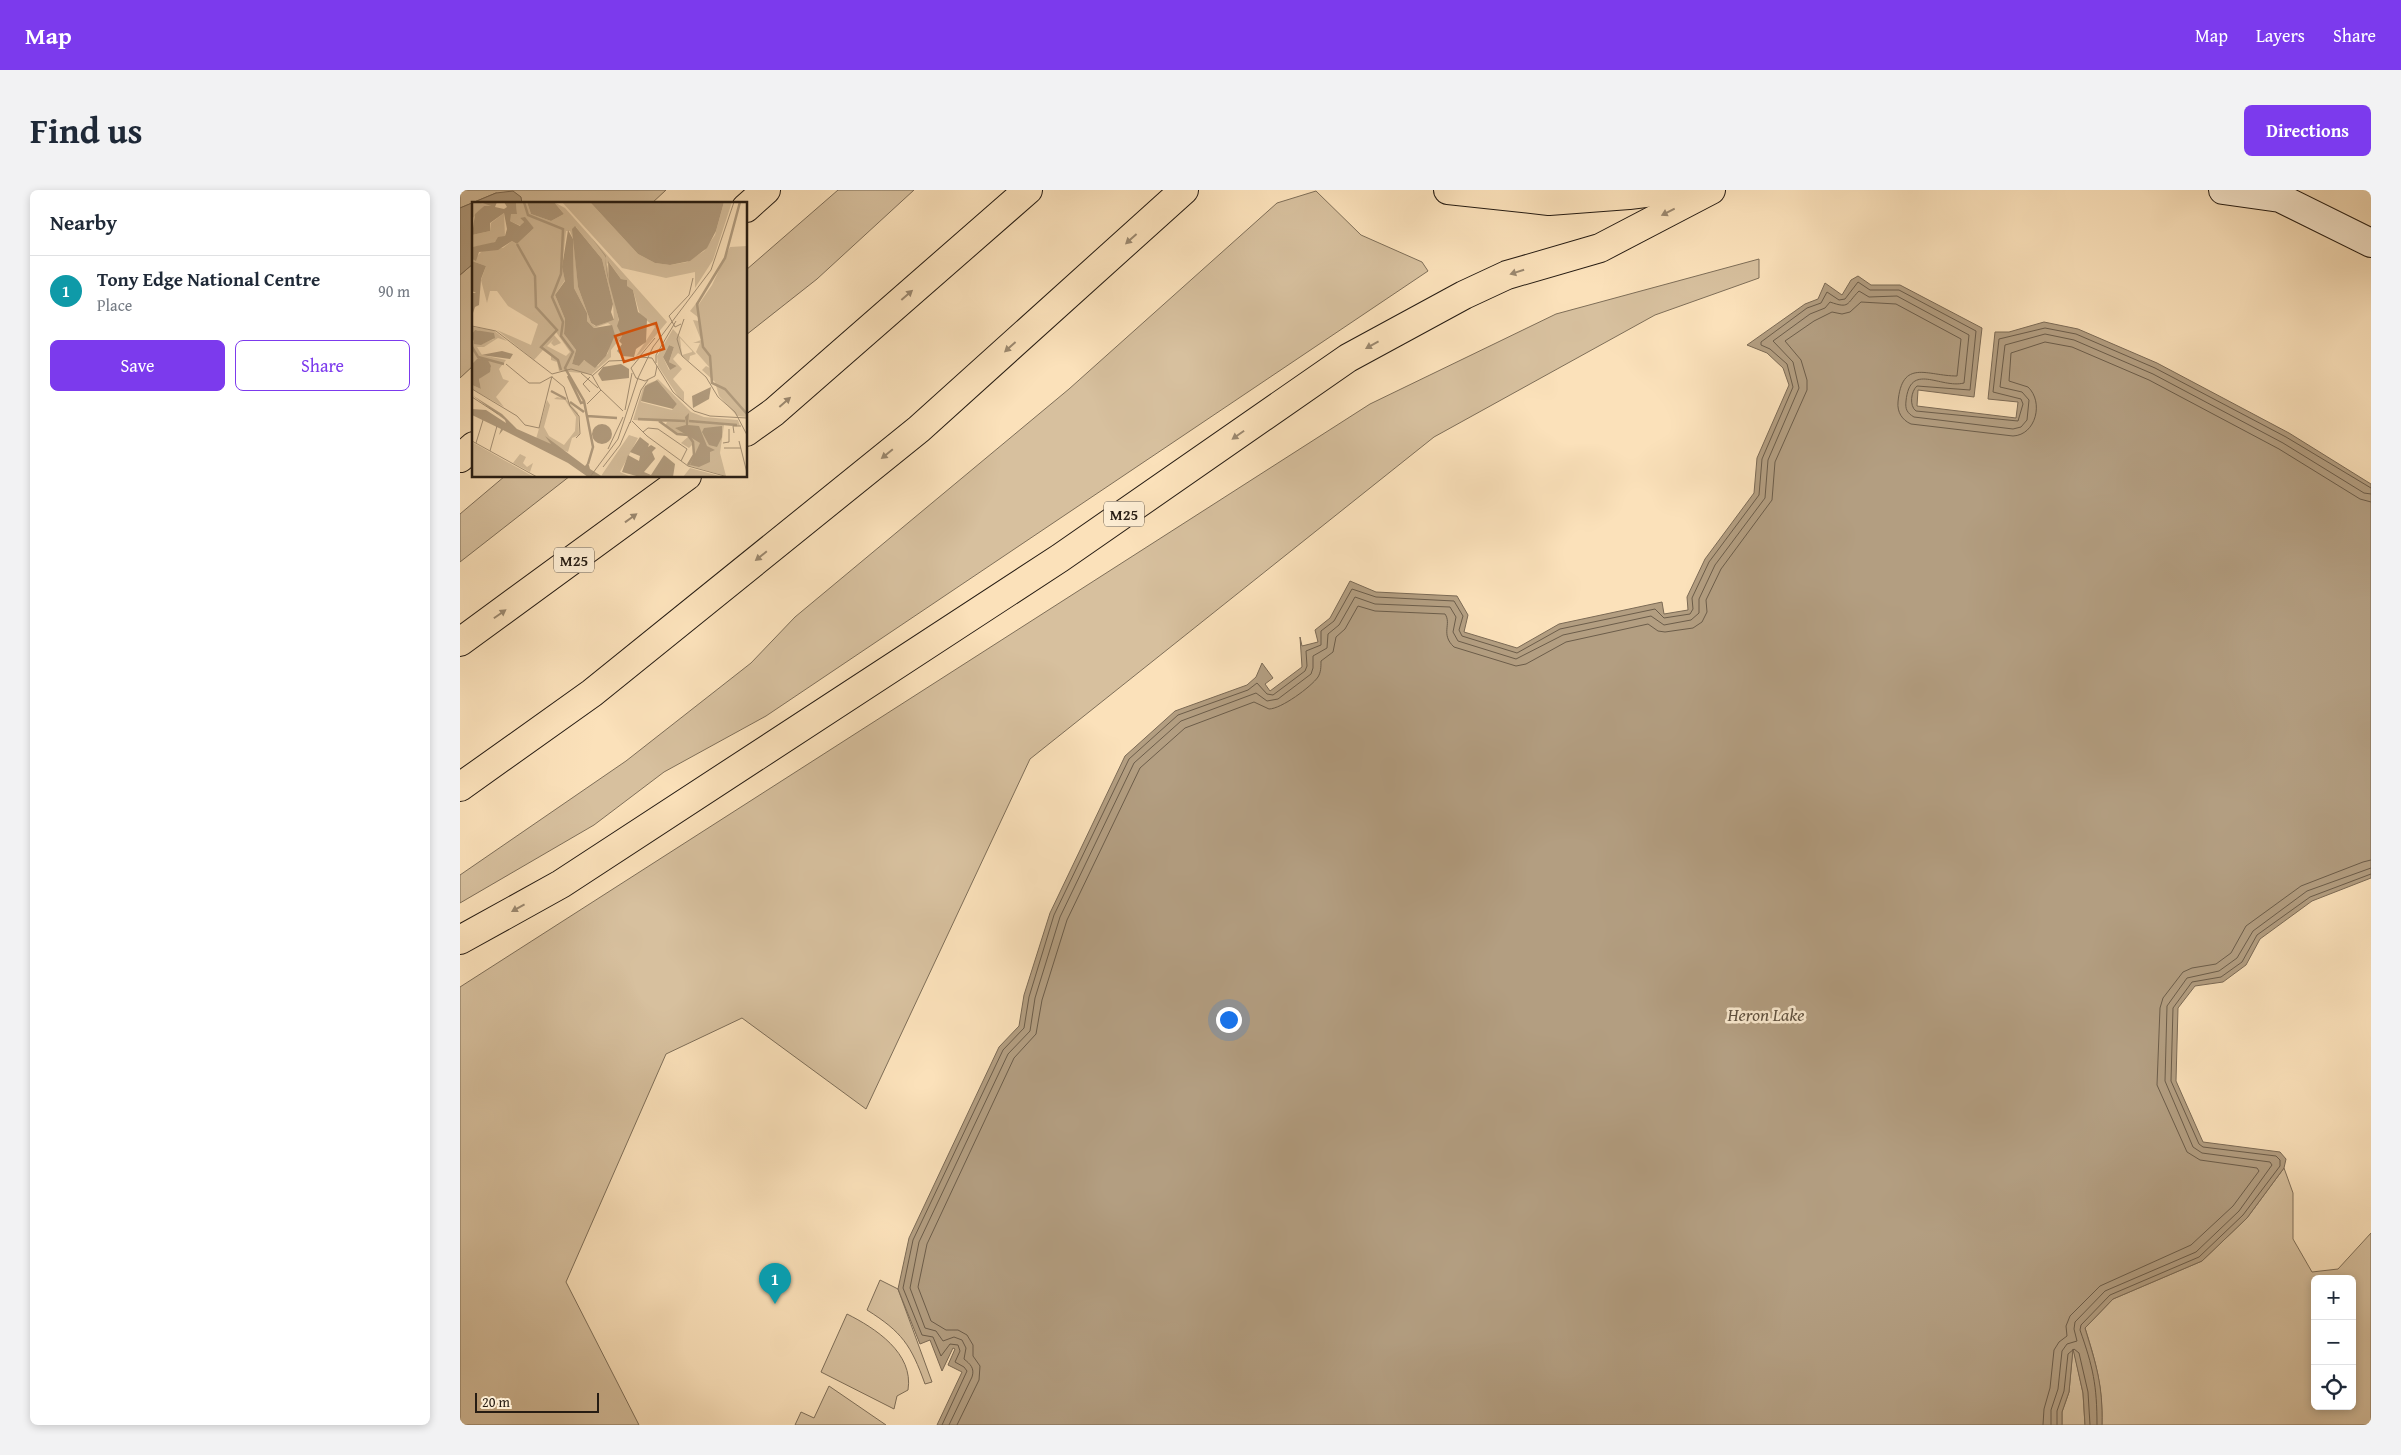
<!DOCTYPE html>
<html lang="en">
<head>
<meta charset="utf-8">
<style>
	:root { --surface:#fff; --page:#f2f2f3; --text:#1f2937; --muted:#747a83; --line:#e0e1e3; --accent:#7c3aed }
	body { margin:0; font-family:"Gentium Book Plus",serif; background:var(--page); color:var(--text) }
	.controls { position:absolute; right:15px; bottom:15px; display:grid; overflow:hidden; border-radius:8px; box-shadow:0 2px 8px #0003 }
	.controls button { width:45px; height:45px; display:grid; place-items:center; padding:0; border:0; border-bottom:1px solid var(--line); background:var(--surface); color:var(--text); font:25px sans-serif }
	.scale { position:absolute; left:15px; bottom:12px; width:124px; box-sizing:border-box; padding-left:5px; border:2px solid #261c13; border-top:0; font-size:14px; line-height:18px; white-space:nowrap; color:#261c13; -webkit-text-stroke:4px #fcecd2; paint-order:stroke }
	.you { position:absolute; left:768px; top:829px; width:18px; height:18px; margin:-12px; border:4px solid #fff; border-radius:50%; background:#1a73e8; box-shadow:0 0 0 8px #1a73e833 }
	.badge { display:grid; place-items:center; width:32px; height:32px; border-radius:50%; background:var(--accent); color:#fff; font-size:16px; font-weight:700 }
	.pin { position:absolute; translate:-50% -41px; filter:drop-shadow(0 1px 2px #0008) }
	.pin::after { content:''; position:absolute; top:26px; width:18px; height:15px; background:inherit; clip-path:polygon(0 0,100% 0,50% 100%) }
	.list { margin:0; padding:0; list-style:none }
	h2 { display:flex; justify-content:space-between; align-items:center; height:65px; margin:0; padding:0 20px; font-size:21px }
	h2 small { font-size:16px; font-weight:400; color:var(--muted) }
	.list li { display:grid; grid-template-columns:32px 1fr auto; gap:15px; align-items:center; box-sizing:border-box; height:70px; padding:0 20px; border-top:1px solid var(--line) }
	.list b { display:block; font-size:19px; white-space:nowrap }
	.list p { margin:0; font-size:16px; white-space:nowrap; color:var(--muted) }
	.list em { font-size:16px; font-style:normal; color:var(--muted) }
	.actions { display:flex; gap:10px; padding:15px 20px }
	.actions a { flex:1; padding:11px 0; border:1px solid var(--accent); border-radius:8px; text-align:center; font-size:18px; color:var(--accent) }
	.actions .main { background:var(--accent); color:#fff }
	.icon { flex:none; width:28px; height:28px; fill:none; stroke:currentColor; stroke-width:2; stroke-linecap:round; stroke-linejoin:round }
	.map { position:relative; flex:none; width:1911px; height:1235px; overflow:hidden; border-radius:8px }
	header { display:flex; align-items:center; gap:30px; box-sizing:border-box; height:70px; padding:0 25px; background:var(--accent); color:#fff }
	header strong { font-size:24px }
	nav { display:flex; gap:28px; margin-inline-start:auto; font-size:18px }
	.intro { display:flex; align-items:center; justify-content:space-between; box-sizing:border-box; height:120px; padding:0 30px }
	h1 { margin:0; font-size:35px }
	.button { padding:12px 22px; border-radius:8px; background:var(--accent); color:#fff; font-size:18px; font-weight:700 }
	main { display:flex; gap:30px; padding:0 30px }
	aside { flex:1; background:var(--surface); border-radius:8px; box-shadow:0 2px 8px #0003 }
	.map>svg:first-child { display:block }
	.green { fill:#d7c09e; stroke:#7e6e58; fill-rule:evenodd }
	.water { fill:#b39e81; stroke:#7b6a55 }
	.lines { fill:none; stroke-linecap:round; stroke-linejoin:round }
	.shore { stroke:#6c5d4a; stroke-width:1 }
	.secondary-casing { stroke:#261c13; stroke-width:30 }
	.trunk-casing { stroke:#261c13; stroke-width:30 }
	.motorway-casing { stroke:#261c13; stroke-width:30 }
	.secondary { stroke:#fcecd2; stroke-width:28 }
	.trunk { stroke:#fbe1ba; stroke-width:28 }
	.motorway { stroke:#fbe1ba; stroke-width:28 }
	.oneway { fill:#9b886f }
	.labels { text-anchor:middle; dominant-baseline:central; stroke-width:5; stroke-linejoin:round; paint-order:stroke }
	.shield { fill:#fcecd2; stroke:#665a4c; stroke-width:1 }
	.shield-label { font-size:15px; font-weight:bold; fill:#261c13 }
	.water-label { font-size:18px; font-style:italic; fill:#5e503f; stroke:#fcecd2 }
	.inset-river { fill:none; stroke:#b39e81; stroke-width:2.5 }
	.inset-road { fill:none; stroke:#a69277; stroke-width:1 }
	.view { fill:#de560c; fill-opacity:0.15; stroke:#de560c; stroke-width:2.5 }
	.inset-edge { fill:none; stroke:#261c13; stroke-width:2.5 }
</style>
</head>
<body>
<header>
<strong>Map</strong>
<nav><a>Map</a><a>Layers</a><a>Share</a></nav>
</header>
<div class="intro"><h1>Find us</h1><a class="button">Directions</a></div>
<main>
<aside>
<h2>Nearby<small></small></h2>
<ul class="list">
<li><span class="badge" style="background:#0f9aa8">1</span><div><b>Tony Edge National Centre</b><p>Place</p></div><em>90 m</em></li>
</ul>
<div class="actions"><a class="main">Save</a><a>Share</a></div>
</aside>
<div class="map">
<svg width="1911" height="1235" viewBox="0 0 1911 1235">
	<rect width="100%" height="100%" fill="#fbe1ba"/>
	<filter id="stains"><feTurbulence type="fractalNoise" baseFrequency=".004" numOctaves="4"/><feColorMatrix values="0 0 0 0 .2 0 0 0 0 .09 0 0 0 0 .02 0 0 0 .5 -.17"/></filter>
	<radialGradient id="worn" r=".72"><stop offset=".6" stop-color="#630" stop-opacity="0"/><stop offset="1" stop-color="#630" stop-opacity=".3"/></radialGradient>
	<g class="green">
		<polygon points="0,0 206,0 191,14 62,14 63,12 36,3 0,18"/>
		<polygon points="378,0 454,0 357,89 286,145 286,80"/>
		<polygon points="856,1 901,45 962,72 968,81 306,526 204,582 134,635 0,713 0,685 166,571 291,473 335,427 609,199 817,13"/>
		<polygon points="1299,69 1299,88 1195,125 974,247 570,569 406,919 282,828 206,864 106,1092 179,1235 0,1235 0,797 910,214 1096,124"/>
		<polygon points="14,73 14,175 0,188 0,85"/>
		<polygon points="45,286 110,286 0,372 0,324"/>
		<path d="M 1824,978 L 1833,1003 L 1833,1049 L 1852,1082 L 1878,1079 L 1911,1043 L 1911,1235 L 1642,1235 C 1643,1198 1636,1172 1625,1138 L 1653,1109 L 1742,1071 L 1787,1028 ZM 1855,1089 L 1892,1089 L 1892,1216 L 1855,1216 Z"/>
		<path d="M 420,1090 L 438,1099 L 472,1192 L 465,1194 C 451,1155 442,1142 407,1120 Z"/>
		<path d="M 387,1124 C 415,1138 454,1163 448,1200 L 437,1206 L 434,1219 L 361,1182 Z"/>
		<polygon points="1613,1157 1623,1203 1625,1235 1602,1235 1602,1222 1609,1202"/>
		<polygon points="369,1196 426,1235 335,1235 341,1222 354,1228"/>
	</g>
	<g class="water">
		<polygon points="53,1 61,7 62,14 14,14 14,73 0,85 0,18 36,3"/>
		<path d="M 1398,86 L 1411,95 L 1440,95 L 1522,138 L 1514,207 L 1458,200 L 1457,216 L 1556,228 L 1558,212 L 1528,209 L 1535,142 L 1549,142 L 1584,132 L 1618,139 L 1697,173 L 1829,243 L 1911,294 L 1911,688 L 1852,711 L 1800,749 L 1786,775 L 1763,792 L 1735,796 L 1718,818 L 1716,891 L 1743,952 L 1820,962 L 1826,969 L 1824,978 L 1787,1028 L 1742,1071 L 1653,1109 L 1625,1138 C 1636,1175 1643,1194 1642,1235 L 1625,1235 L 1623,1203 L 1613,1159 L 1609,1202 L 1602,1222 L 1602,1235 L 477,1235 L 502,1182 L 488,1175 L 495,1159 L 493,1158 L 482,1181 L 470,1150 L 460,1154 L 438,1099 L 449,1048 L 539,857 L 559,836 L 564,805 L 590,723 L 665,566 L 715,521 L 787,495 L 796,487 L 802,473 L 813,488 L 805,494 L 810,501 L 842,477 L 840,447 L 842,456 L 858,452 L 855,440 L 870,428 L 890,391 L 916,402 L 997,406 L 1008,425 L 1004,442 L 1057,458 L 1099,434 L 1202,412 L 1204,424 L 1228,420 L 1227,407 L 1245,369 L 1294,303 L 1297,268 L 1329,195 L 1323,178 L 1307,163 L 1287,155 L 1345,114 L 1358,109 L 1365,93 L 1382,105 L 1391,90 Z"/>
	</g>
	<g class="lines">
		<g class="shore">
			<path d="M 482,1235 L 507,1181 L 504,1177 L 495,1172 L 500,1161 L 498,1155 L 490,1154 L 481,1166 L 473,1147 L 462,1145 L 443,1098 L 453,1050 L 543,860 L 564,838 L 569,807 L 594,725 L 669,569 L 718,525 L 788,500 L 797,493 L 807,504 L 813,505 L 845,481 L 847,476 L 846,461 L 861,455 L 861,441 L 874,431 L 892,399 L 916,407 L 994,411 L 1003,426 L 999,440 L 1002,446 L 1057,463 L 1100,439 L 1195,419 L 1204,428 L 1230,424 L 1233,419 L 1232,408 L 1249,372 L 1299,305 L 1302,269 L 1333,197 L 1327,174 L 1310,159 L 1301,155 L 1301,152 L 1347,118 L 1361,113 L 1367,102 L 1379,110 L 1385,109 L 1398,92 L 1410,100 L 1439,100 L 1516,141 L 1510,200 L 1457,196 C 1451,201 1449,216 1456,221 L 1558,231 L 1563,214 L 1561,209 L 1533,202 L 1539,149 L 1585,138 L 1616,144 L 1695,178 L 1826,247 L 1911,298"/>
			<path d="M 489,1235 L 512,1187 C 515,1178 510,1174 504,1169 L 506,1158 L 502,1150 L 494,1147 L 483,1151 L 476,1141 L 465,1138 L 450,1098 L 459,1052 L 548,864 L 570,841 L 575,808 L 600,727 L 674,573 L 721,531 L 796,503 L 807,511 L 818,509 L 851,484 L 853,478 L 853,466 L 867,458 L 868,444 L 879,435 L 895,407 L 915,414 L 990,417 L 996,427 L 993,442 L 998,451 L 1056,469 L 1103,445 L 1191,426 L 1204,435 L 1231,430 L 1239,423 L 1239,409 L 1255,375 L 1305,308 L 1308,270 L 1339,198 L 1333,172 L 1313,151 L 1350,124 L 1365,118 L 1370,112 C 1390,119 1386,114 1399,101 L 1409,107 L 1437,106 L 1509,145 L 1504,193 C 1480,199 1450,171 1446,211 C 1445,219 1447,223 1454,227 L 1553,239 L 1561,237 L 1567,230 L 1569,210 L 1562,202 L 1540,197 L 1545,155 L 1585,144 L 1614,150 L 1693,184 L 1823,253 L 1904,303 L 1911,304"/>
			<path d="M 497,1235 L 519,1190 L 520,1176 L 513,1166 L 513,1155 L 507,1145 L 498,1140 L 486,1140 L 471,1131 L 458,1097 L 467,1054 L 554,868 L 576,844 L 582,810 L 607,730 L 680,578 L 725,538 L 794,512 L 809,519 C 821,519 851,497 858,487 C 861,482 861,477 861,471 L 873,462 L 876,447 L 885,439 L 898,416 L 915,421 L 985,424 C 992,434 980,444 994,457 L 1056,476 L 1066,474 L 1106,452 L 1188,434 L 1198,441 L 1205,442 L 1233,438 L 1242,432 L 1247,422 L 1246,410 L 1261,379 L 1312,310 L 1315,272 L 1347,200 L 1347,190 L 1341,170 L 1325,151 L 1354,131 L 1372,122 L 1382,124 L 1390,122 L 1401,112 L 1436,114 L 1501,149 L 1497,186 C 1467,186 1442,168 1438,212 C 1437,222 1442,230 1451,234 L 1553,246 C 1576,245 1584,212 1568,197 L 1549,191 L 1551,163 L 1585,152 L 1612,157 L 1689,190 L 1819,259 L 1900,309 L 1911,312"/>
			<polyline points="1583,1235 1584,1219 1590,1198 1594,1160 1599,1152 1607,1146 1606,1136 1610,1126 1640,1096 1731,1055 1773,1016 1799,981 1797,978 1740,970 1727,962 1697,895 1700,818 1703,808 1723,782 1732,778 1756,774 1771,763 1786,736 1841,696 1903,672 1911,670"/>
			<polyline points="1591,1235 1591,1220 1598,1199 1602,1161 1607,1154 1617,1151 1614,1139 1615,1132 1645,1101 1736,1062 1779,1021 1812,975 1810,972 1742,963 1733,957 1705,891 1707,816 1727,788 1759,781 1777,768 1793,741 1847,701 1911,678"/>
			<polyline points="1597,1235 1597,1221 1604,1201 1608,1164 1614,1159 1619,1163 1628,1202 1630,1235"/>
			<path d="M 1637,1235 C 1637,1195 1633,1177 1620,1140 L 1621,1135 L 1650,1105 L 1739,1067 L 1783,1025 L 1820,976 L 1820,970 L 1816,966 L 1743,957 L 1739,954 L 1711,891 L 1713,818 L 1732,792 L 1761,787 L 1782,772 L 1797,745 L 1850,707 L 1911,684"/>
		</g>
		<g class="secondary-casing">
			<polyline id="secondary" points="1763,0 1820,8 1911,53"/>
		</g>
		<g class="trunk-casing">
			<polyline id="trunk" points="988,0 1089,11 1169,5 1209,0"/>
		</g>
		<g class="motorway-casing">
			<g id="motorway">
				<polyline points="286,18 306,0"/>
				<polyline points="286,242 314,222 568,0"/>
				<polyline points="0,268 14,256"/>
				<polyline points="0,452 227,286"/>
				<polyline points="0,597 132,503 459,239 724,0"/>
				<polyline points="0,750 101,694 600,368 888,168 1004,105 1047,85 1140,58 1251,0"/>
			</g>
		</g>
		<use href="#secondary" class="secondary"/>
		<use href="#trunk" class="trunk"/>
		<use href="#motorway" class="motorway"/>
	</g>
	<defs><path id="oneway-solid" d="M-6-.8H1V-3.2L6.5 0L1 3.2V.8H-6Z" transform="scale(1.25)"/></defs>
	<g class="oneway">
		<use href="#oneway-solid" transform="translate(1208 22) rotate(153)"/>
		<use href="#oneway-solid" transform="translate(671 49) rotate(138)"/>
		<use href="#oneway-solid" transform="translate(1057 82) rotate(162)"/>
		<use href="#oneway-solid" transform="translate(447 105) rotate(-41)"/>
		<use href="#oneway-solid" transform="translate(912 155) rotate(151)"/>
		<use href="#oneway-solid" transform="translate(550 157) rotate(138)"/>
		<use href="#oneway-solid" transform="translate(325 212) rotate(-41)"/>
		<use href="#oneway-solid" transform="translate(778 245) rotate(145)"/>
		<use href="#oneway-solid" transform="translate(427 264) rotate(141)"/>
		<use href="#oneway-solid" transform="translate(171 328) rotate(-36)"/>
		<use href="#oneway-solid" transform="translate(301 366) rotate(141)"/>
		<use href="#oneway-solid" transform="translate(40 424) rotate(-35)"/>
		<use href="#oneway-solid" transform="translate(58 718) rotate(151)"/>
	</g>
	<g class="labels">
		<g class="shield">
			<rect x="644" y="311.5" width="40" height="25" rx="4"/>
			<rect x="94" y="357.5" width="40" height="25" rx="4"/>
		</g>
		<g class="shield-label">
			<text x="664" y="324">M25</text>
			<text x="114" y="370">M25</text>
		</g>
		<g class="water-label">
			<text x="1306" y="824">Heron Lake</text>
		</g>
	</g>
	<g transform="translate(12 12)">
		<rect width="275" height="275" fill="#fbe1ba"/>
		<path d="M 0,0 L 17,2 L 19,4 L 12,4 L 0,17 ZM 44,0 L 55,0 L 59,12 L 79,19 L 92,12 L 82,0 L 93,6 L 195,120 L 168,152 L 164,154 L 183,125 L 168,113 L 161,88 L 154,85 L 155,78 L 149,77 L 137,60 L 135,62 L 150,134 L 139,148 L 139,155 L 120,172 L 87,169 L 85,160 L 79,158 L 79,154 L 71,148 L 62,158 L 25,128 L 59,143 L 66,122 L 36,104 L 25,89 L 18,89 L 15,101 L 9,78 L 14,64 L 0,59 L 12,47 L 31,46 L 40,39 L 45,42 L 62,26 L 53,16 L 48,16 L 52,20 L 49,24 L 38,19 L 38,12 L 45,11 ZM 104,25 L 130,57 L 141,102 L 142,118 L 123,124 L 119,121 L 106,85 L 101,30 ZM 94,29 L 98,29 L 101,37 L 102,86 L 115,111 L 115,119 L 122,126 L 136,121 L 140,124 L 136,151 L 126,164 L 111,158 L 107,164 L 100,162 L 104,148 L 92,132 L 93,117 L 83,93 L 93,78 L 90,65 ZM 84,130 L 98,150 L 94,154 L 75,144 L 82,137 L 79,141 L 82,144 L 89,141 L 82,133 ZM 90,0 L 118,0 L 166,52 L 183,61 L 198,63 L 215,60 L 232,49 L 243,33 L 252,0 L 260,0 L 241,58 L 223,86 L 223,70 L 194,76 L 150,66 ZM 32,11 L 33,35 L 18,42 L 0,45 L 0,33 L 18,29 L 19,21 ZM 275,44 L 275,215 L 265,214 L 247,194 L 243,180 L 230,168 L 234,164 L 238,166 L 224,150 L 228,141 L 221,141 L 229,138 L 221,118 L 227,119 L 227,116 L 218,109 L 226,99 L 227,102 L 240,83 L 258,45 ZM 1,125 L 21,128 L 35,139 L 26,136 L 12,145 L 5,145 L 10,153 L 34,158 L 27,167 L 31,177 L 37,179 L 24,195 L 32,205 L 0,187 L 0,183 L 9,187 L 7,177 L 19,166 L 16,158 L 6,156 L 0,166 L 0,140 L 10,142 L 22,137 L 22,134 L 5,128 L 0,132 ZM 201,127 L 224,152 L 218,154 L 217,159 L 206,151 L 201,157 L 210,167 L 201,177 L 212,190 L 212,199 L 220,206 L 207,196 L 186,164 L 185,154 ZM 208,136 L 220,149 L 220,150 L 210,153 ZM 197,143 L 202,145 L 197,160 L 205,164 L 197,168 L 191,155 ZM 186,177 L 219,210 L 232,215 L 266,218 L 268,224 L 252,223 L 248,251 L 254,274 L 215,263 L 221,253 L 221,242 L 217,246 L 209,241 L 217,234 L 203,231 L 193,224 L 195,220 L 161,218 L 171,186 ZM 185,178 L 205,202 L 200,208 L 169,200 L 175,182 ZM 85,195 L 94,197 L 106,211 L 107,233 L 100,236 L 96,250 L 64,237 L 75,198 L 78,203 L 72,225 L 77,234 L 92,243 L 103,229 L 104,215 L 93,198 L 82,197 ZM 157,233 L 166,236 L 148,270 L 159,275 L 129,274 ZM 0,240 L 62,275 L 0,275 ZM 48,252 L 54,255 L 51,261 L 55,265 L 61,261 L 58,270 L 41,261 ZM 218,266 L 251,275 L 211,275 Z" fill="#d7c09e" fill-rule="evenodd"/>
		<path d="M 8,0 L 25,0 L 23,5 L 32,7 L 35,5 L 32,0 L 44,0 L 45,12 L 39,12 L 38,19 L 48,24 L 52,20 L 48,16 L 53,15 L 62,26 L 45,42 L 40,39 L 26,48 L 7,50 L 4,59 L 0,57 L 0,45 L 23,40 L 26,35 L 33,34 L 35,27 L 32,11 L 18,21 L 18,29 L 0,33 L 3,12 L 12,4 L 19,4 ZM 55,0 L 82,0 L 92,12 L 79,19 L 59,12 ZM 118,0 L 252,0 L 244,29 L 235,46 L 218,59 L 198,63 L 183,61 L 166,52 ZM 103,24 L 130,57 L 141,102 L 139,110 L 142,118 L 124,124 L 119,121 L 106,85 L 100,27 ZM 96,28 L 101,37 L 102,86 L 115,111 L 115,119 L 122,126 L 140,123 L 143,133 L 134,154 L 123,166 L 112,158 L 107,164 L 100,162 L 104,148 L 92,132 L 93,117 L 83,93 L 93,79 L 90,65 ZM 119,35 L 134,54 L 133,56 L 137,80 L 136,59 L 149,77 L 155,78 L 155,84 L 161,88 L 166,110 L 175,117 L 174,140 L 164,147 L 162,155 L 150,154 L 145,149 L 150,142 L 147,139 L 150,134 L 145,124 L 147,118 L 135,73 L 133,57 L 133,54 ZM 0,59 L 14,64 L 9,77 L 7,103 L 3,105 L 0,114 L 0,91 L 4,91 L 0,89 ZM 3,128 L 22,131 L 23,136 L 9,143 L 2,142 L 0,132 ZM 197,143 L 202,145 L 197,160 L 205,164 L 198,168 L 191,155 ZM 30,149 L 41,152 L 38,157 L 9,153 ZM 6,156 L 16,158 L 19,164 L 18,170 L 7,177 L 9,187 L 0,183 L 1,161 ZM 149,162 L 157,167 L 157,176 L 130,179 L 126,172 L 131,165 ZM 185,178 L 205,202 L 201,207 L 169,199 L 173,184 ZM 239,185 L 237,197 L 221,206 L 220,194 ZM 0,193 L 30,212 L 45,227 L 79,242 L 73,234 L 113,264 L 116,260 L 118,267 L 131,275 L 116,275 L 96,261 L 31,228 L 27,233 L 29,227 L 0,213 L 0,207 L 14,208 L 34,221 L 33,218 ZM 217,211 L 216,223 L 227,224 L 235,244 L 243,248 L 238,250 L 238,260 L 227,265 L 218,263 L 228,241 L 203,226 L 214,223 L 213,215 ZM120 232a10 10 0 1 1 20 0a10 10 0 1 1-20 0ZM 250,224 L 250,235 L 245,245 L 237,243 L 230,230 L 232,226 ZM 168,235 L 177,242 L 176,245 L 179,243 L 184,246 L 180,250 L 183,257 L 172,270 L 179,273 L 192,253 L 203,262 L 201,275 L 168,275 L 150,270 L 156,253 L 167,259 L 168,254 L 158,250 Z" fill="#b39e81"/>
		<path class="inset-river" d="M 52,0 L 56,13 L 91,27 L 89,72 L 80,95 L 91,120 L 89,134 L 101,150 L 93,166 L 112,199 L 121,245 L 116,262M 268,0 L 253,56 L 225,102 L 231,145 L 238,154 L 240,181 L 253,187 L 275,212M 45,42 L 63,74 L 64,105 L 85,128 L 69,145 L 86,158 L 89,168M 0,145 L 6,155 L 32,162M 96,174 L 109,201 L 112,200M 79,189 L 94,197M 98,200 L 112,210M 115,214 L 145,216M 166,217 L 213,219M 187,219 L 205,232 L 216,233 L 221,240 L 222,253 L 216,263M 217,219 L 265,223"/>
		<path class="inset-road" d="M 212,117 L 205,137 L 210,154 L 234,175 L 246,195 L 263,210 L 275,233M 209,122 L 203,125 L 197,114 L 217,93 L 221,76M 0,124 L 24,129 L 80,172 L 99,167 L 120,173 L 128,187 L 151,209M 168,154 L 183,136M 184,161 L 184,153 L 204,119M 34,162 L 57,181 L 68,181 L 79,175M 185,164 L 183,174 L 173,179 L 164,176 L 159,166 L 168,155 L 180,156 L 201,190 L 222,209 L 238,214 L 275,216M 109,171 L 126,186M 120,174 L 137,159 L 163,158M 80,175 L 92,185 L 98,204 L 107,214 L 108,232 L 104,236M 118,175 L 111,182 L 118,190M 0,187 L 45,214 L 53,223 L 67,226 L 80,174M 0,195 L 26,212M 115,202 L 129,188M 153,208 L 160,171M 160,219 L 175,234 L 216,264 L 256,275M 158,221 L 169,188 L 176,178M 171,230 L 176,226 L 186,227 L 215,247 L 209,259M 262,231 L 261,224 L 269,224M 0,239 L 65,275M 267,239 L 275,271M 4,241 L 11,218M 251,241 L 257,240 L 257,227M 252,246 L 269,246M 136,247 L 151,215M 18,249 L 25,224M 131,265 L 148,243 L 158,220M 118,275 L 146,237 L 166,176 L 181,145 L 239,68 L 262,0"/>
		<path class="view" d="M 184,121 L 192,147 L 152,160 L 143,134 Z"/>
		<rect width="275" height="275" class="inset-edge"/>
	</g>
	<rect width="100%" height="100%" filter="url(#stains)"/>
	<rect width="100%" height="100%" fill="url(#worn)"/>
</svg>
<div class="controls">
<button>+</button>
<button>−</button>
<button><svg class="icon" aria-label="locate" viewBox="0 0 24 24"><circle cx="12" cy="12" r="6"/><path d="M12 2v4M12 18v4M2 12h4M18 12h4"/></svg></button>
</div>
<div class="scale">20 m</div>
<div class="you"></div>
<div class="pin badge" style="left:315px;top:1114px;background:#0f9aa8">1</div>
</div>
</main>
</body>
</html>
